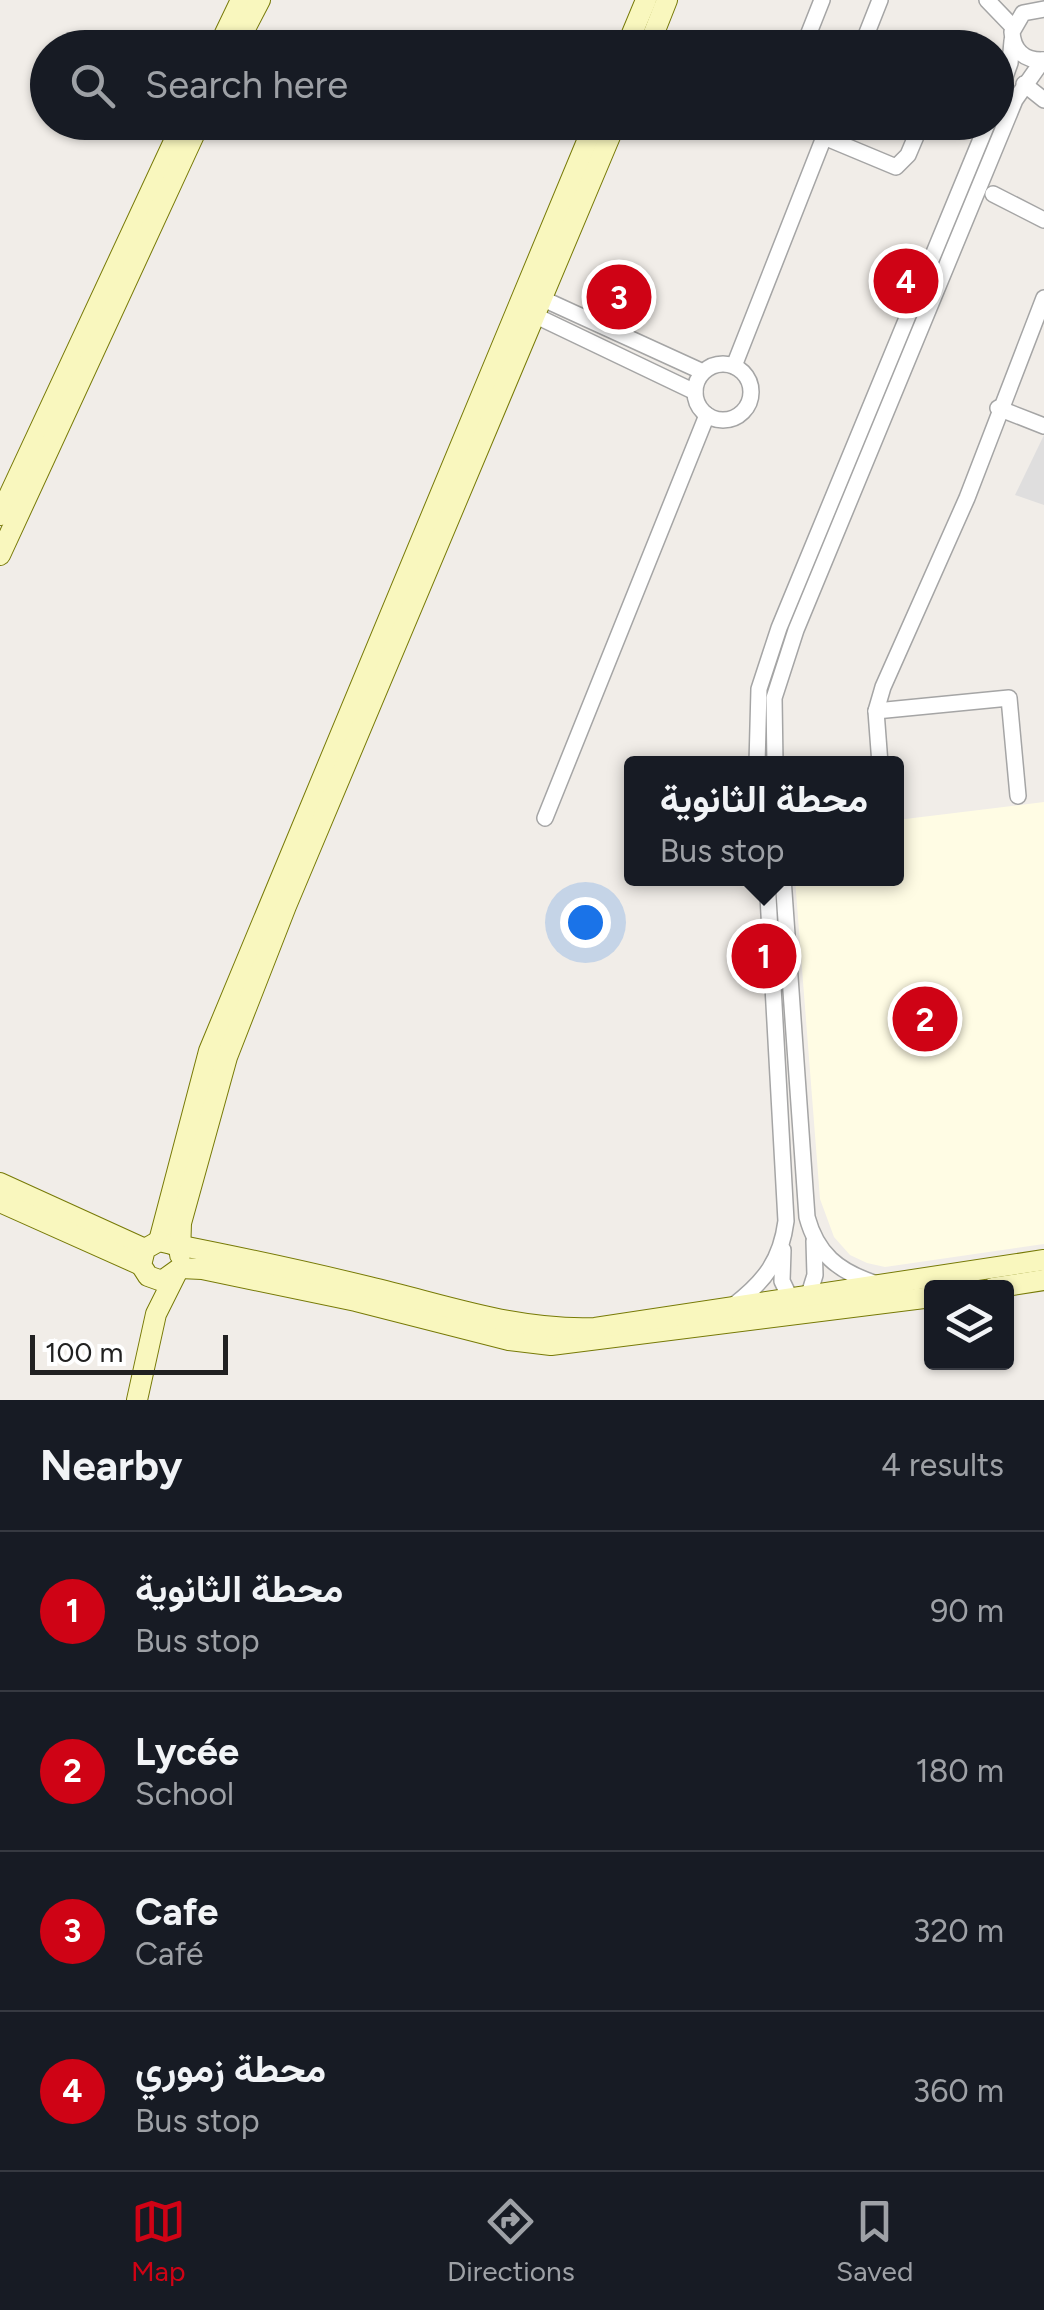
<!DOCTYPE html>
<html lang="en">
<head>
<meta charset="utf-8">
<style>
	:root { --surface:#171b24; --page:#20242c; --text:#f1f3f6; --muted:#9ea1a6; --line:#363941; --accent:#cf0315 }
	body { margin:0; font-family:Figtree,Vazirmatn,sans-serif; background:var(--page); color:var(--text) }
	.controls { position:absolute; right:30px; bottom:30px; display:grid; overflow:hidden; border-radius:10px; box-shadow:0 2px 8px #0004 }
	.controls button { width:90px; height:90px; display:grid; place-items:center; padding:0; border:0; border-bottom:2px solid var(--line); background:var(--surface); color:var(--text); font:50px sans-serif }
	.scale { position:absolute; left:30px; bottom:25px; width:198px; box-sizing:border-box; padding-left:10px; border:5px solid #212121; border-top:0; font-size:28px; line-height:35px; white-space:nowrap; color:#212121; -webkit-text-stroke:8px #fff; paint-order:stroke }
	.you { position:absolute; left:585px; top:922px; width:35px; height:35px; margin:-25px; border:8px solid #fff; border-radius:50%; background:#1a73e8; box-shadow:0 0 0 15px #1a73e833 }
	.badge { display:grid; place-items:center; width:65px; height:65px; border-radius:50%; background:var(--accent); color:#fff; font-size:32px; font-weight:700 }
	.pin { position:absolute; translate:-50% -50%; border:5px solid #fff; box-shadow:0 2px 10px #0006 }
	.popup { position:absolute; left:624px; top:756px; width:280px; height:130px; box-sizing:border-box; display:grid; place-content:center; border-radius:10px; background:var(--surface); filter:drop-shadow(0 2px 8px #0005); font-size:32px; white-space:nowrap; color:var(--muted) }
	.popup b { font-size:38px; color:var(--text) }
	.popup::after { content:''; position:absolute; left:50%; top:100%; margin-left:-20px; border:20px solid transparent; border-top-color:var(--surface) }
	.list { margin:0; padding:0; list-style:none }
	h2 { display:flex; justify-content:space-between; align-items:center; height:130px; margin:0; padding:0 40px; font-size:42px }
	h2 small { font-size:32px; font-weight:400; color:var(--muted) }
	.list li { display:grid; grid-template-columns:65px 1fr auto; gap:30px; align-items:center; box-sizing:border-box; height:160px; padding:0 40px; border-top:2px solid var(--line) }
	.list b { display:block; font-size:38px; white-space:nowrap }
	.list p { margin:0; font-size:32px; white-space:nowrap; color:var(--muted) }
	.list em { font-size:32px; font-style:normal; color:var(--muted) }
	.icon { flex:none; width:55px; height:55px; fill:none; stroke:currentColor; stroke-width:2; stroke-linecap:round; stroke-linejoin:round }
	.map { position:relative; flex:none; width:1044px; height:1400px; overflow:hidden }
	.search { position:absolute; background:var(--surface); box-shadow:0 2px 8px #0004; left:30px; right:30px; top:30px; height:110px; display:flex; align-items:center; gap:25px; box-sizing:border-box; padding:0 35px; border-radius:55px; color:var(--muted); font-size:38px }
	.sheet { height:770px; background:var(--surface) }
	nav { display:flex; justify-content:space-around; align-items:center; box-sizing:border-box; height:140px; border-top:2px solid var(--line); background:var(--surface); font-size:28px; color:var(--muted) }
	nav a { display:grid; justify-items:center; gap:5px }
	nav .on { color:var(--accent) }
	.map>svg:first-child { display:block }
	.residential { fill:#dfdede }
	.education { fill:#fffce4 }
	.lines { fill:none; stroke-linecap:round; stroke-linejoin:round }
	.street-casing { stroke:#a5a5a5; stroke-width:18 }
	.secondary-casing { stroke:#777a07; stroke-width:22 }
	.street { stroke:#fff; stroke-width:15 }
	.secondary { stroke:#f9f7be; stroke-width:20 }
</style>
</head>
<body>
<div class="map">
<svg width="1044" height="1400" viewBox="0 0 1044 1400">
	<rect width="100%" height="100%" fill="#f1ede8"/>
	<polygon class="residential" points="1044,435 1044,505 1015,495"/>
	<polygon class="education" points="1044,802 1044,1244 885,1267 867,1263 850,1255 834,1237 820,1199 795,879 896,878 897,820"/>
	<g class="lines">
		<g class="street-casing">
			<g id="street">
				<polyline points="987,0 1013,27"/>
				<path d="M 1044,9 L 1023,13 L 1012,32 C 1013,51 1025,61 1044,60"/>
				<polyline points="803,48 822,0"/>
				<polyline points="861,48 880,0"/>
				<polyline points="1024,84 1044,100"/>
				<polyline points="996,102 1010,63 1012,41"/>
				<polyline points="824,137 896,167 908,155 922,122"/>
				<polyline points="993,194 1044,220"/>
				<polyline points="541,298 703,372"/>
				<polyline points="534,315 695,392"/>
				<circle cx="723" cy="392" r="28"/>
				<polyline points="734,366 830,122"/>
				<polyline points="998,408 1044,426"/>
				<polyline points="876,711 1009,698 1018,796"/>
				<polyline points="757,764 759,689 779,628 988,122"/>
				<polyline points="775,764 774,698 796,630 1015,100 1043,60"/>
				<polyline points="880,764 876,711 883,687 967,498 1044,298"/>
				<polyline points="545,818 707,415"/>
				<path d="M 783,878 L 807,1217 C 817,1254 838,1271 874,1283"/>
				<polyline points="783,1250 782,1281 793,1304"/>
				<polyline points="806,1304 815,1275 814,1241"/>
				<path d="M 734,1305 C 765,1281 781,1260 786,1221 L 767,878"/>
			</g>
		</g>
		<g class="secondary-casing">
			<g id="secondary">
				<polyline points="218,48 241,0"/>
				<polyline points="235,48 260,0"/>
				<polyline points="626,48 646,0"/>
				<polyline points="648,48 667,0"/>
				<polyline points="0,515 183,122"/>
				<polyline points="0,555 200,122"/>
				<polyline points="0,1183 145,1249"/>
				<polyline points="0,1202 141,1265"/>
				<polyline points="159,1241 209,1051 595,122"/>
				<polyline points="172,1244 159,1241 145,1249 141,1265 148,1276 162,1281 180,1268 202,1269 356,1301 509,1340 551,1345 932,1297"/>
				<path d="M 172,1244 C 238,1257 304,1271 369,1287 C 446,1305 515,1331 595,1328 L 1044,1260"/>
				<polyline points="180,1255 181,1223 227,1057 286,906 616,122"/>
				<polyline points="993,1288 1044,1280"/>
				<polyline points="137,1400 156,1314 177,1272"/>
			</g>
		</g>
		<use href="#street" class="street"/>
		<use href="#secondary" class="secondary"/>
	</g>
</svg>
<div class="controls">
<button><svg class="icon" aria-label="layers" viewBox="0 0 24 24"><path d="M12 4l9 5-9 5-9-5zM3 14l9 5 9-5"/></svg></button>
</div>
<div class="scale">100 m</div>
<div class="you"></div>
<div class="pin badge" style="left:764px;top:956px">1</div>
<div class="popup"><b>محطة الثانوية</b>Bus stop</div>
<div class="pin badge" style="left:925px;top:1019px">2</div>
<div class="pin badge" style="left:619px;top:297px">3</div>
<div class="pin badge" style="left:906px;top:281px">4</div>
<div class="search"><svg class="icon" aria-label="search" viewBox="0 0 24 24"><circle cx="10" cy="10" r="6"/><path d="M15 15l6 6"/></svg>Search here</div>
</div>
<section class="sheet">
<h2>Nearby<small>4 results</small></h2>
<ul class="list">
<li><span class="badge">1</span><div><b>محطة الثانوية</b><p>Bus stop</p></div><em>90 m</em></li>
<li><span class="badge">2</span><div><b>Lycée</b><p>School</p></div><em>180 m</em></li>
<li><span class="badge">3</span><div><b>Cafe</b><p>Café</p></div><em>320 m</em></li>
<li><span class="badge">4</span><div><b>محطة زموري</b><p>Bus stop</p></div><em>360 m</em></li>
</ul>
</section>
<nav>
<a class="on"><svg class="icon" aria-label="map" viewBox="0 0 24 24"><path d="M3 6l6-2 6 2 6-2v14l-6 2-6-2-6 2zM9 4v14M15 6v14"/></svg>Map</a>
<a><svg class="icon" aria-label="directions" viewBox="0 0 24 24"><path d="M12 3l9 9-9 9-9-9zM9 14v-3h6M13 9l2 2-2 2"/></svg>Directions</a>
<a><svg class="icon" aria-label="saved" viewBox="0 0 24 24"><path d="M7 4h10v16l-5-4-5 4z"/></svg>Saved</a>
</nav>
</body>
</html>
